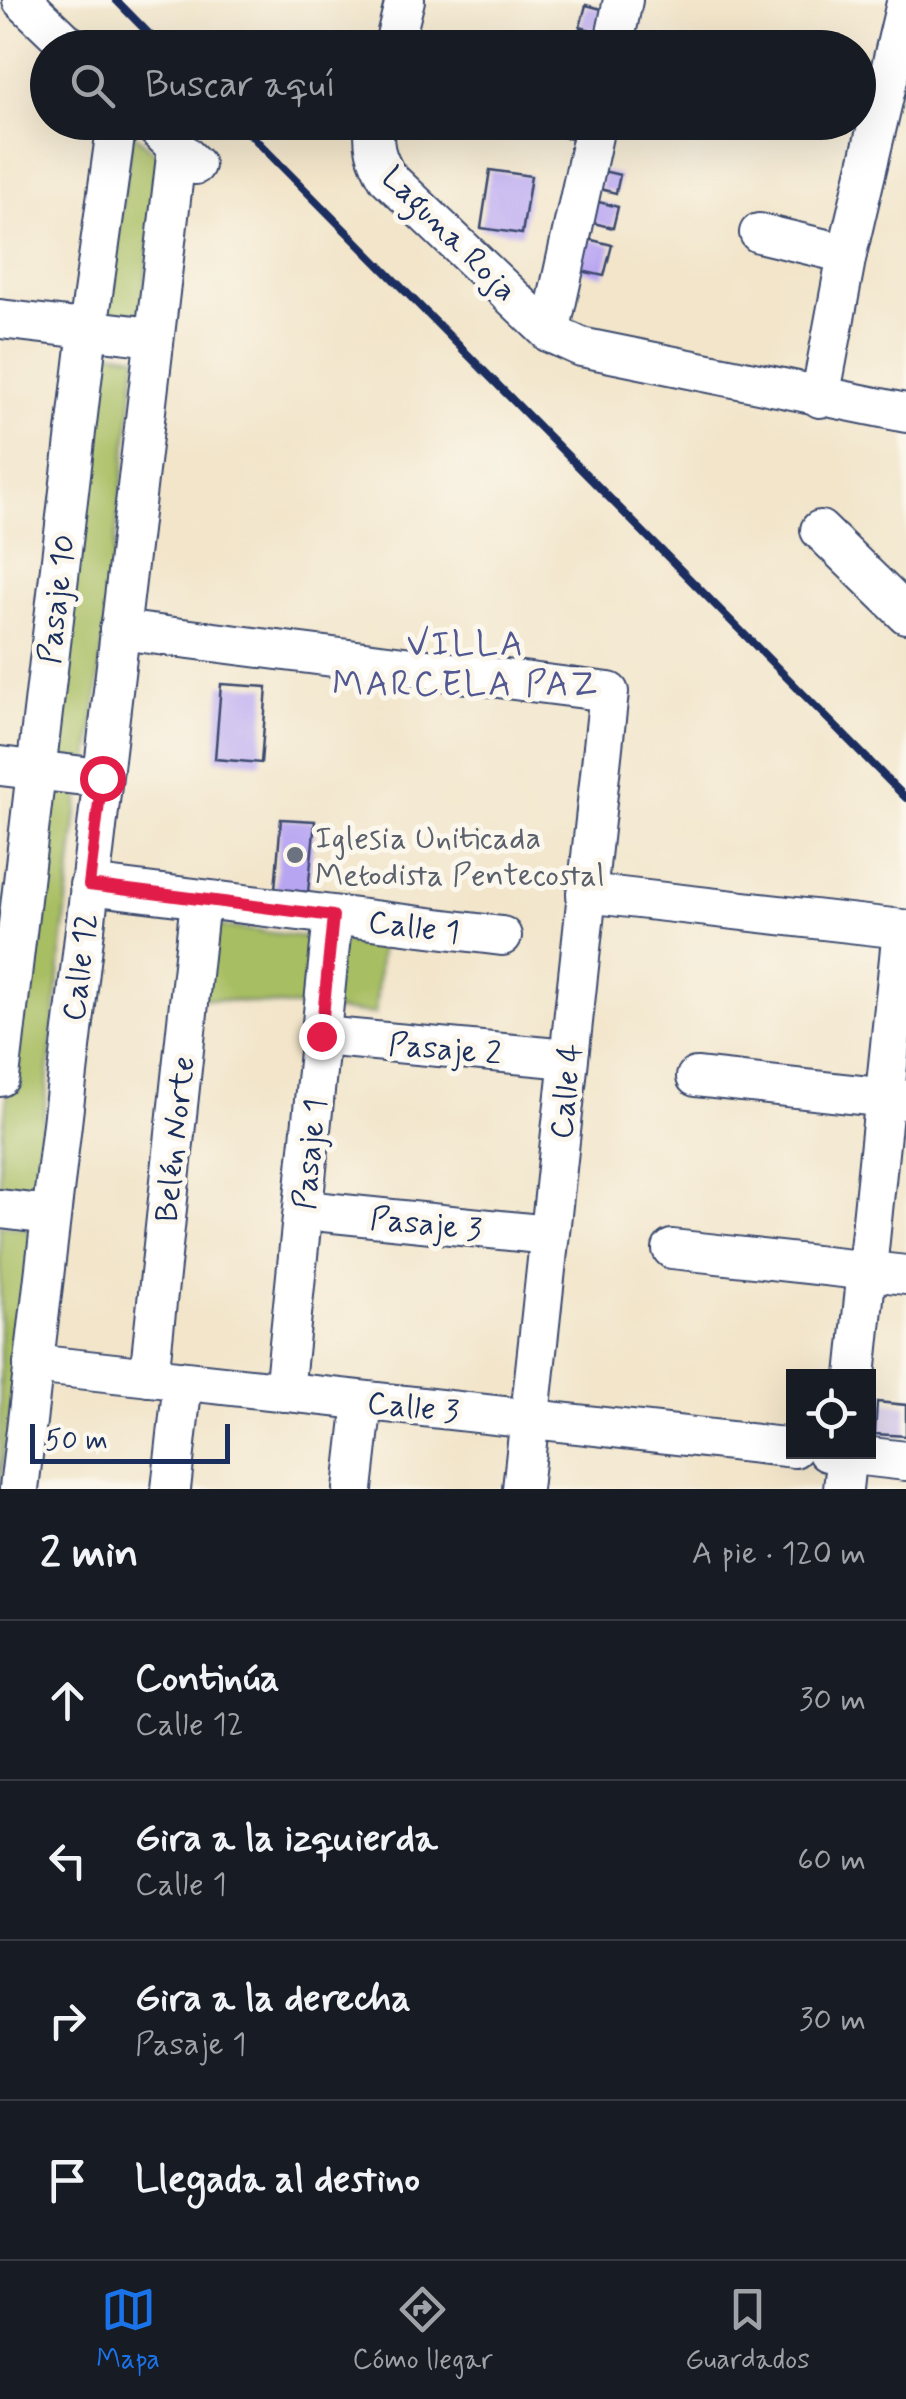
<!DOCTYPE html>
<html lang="es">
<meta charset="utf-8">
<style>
body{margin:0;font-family:Mynerve,sans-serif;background:#20242c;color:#f1f3f6}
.controls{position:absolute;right:30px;bottom:30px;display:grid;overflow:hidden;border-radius:0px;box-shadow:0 10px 40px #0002}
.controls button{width:90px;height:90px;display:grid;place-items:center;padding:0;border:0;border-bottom:2px solid #363941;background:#171b24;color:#f1f3f6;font:50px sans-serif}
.scale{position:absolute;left:30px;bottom:25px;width:200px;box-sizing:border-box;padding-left:10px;border:5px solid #1b2f5e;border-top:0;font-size:28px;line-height:35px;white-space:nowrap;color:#1b2f5e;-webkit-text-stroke:8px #fbf7ec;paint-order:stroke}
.stop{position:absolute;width:30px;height:30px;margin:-22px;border:8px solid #e11d48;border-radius:50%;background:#fff}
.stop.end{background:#e11d48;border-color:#fff;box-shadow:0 2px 10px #0008}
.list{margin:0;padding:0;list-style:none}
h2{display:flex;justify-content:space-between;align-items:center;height:130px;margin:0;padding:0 40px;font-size:42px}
h2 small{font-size:32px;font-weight:400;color:#9ea1a6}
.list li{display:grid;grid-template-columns:65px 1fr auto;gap:30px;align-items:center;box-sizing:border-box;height:160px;padding:0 40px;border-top:2px solid #363941}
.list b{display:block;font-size:38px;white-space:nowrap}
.list p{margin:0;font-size:32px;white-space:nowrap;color:#9ea1a6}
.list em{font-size:32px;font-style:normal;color:#9ea1a6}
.icon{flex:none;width:55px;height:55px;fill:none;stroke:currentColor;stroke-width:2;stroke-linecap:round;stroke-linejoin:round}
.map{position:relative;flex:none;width:906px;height:1489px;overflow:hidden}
.search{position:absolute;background:#171b24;box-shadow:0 10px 40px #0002;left:30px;right:30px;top:30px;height:110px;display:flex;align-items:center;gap:25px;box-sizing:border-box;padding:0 35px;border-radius:55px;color:#9ea1a6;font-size:38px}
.sheet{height:770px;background:#171b24}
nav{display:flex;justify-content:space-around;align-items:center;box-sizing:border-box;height:140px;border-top:2px solid #363941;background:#171b24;font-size:28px;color:#9ea1a6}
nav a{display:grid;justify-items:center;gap:5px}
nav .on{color:#1a73e8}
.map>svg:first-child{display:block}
.green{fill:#a8be62;stroke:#627660;stroke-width:2.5}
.building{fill:#b8a5f2}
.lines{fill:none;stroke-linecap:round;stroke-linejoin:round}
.minor-casing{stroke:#3b4a6e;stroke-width:42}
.minor{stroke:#fff;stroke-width:38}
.rail{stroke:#1b2f5e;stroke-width:8}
.route{stroke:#e11d48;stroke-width:12}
.worship-dot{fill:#6b7280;stroke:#fbf7ec;stroke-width:4}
.labels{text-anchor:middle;stroke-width:10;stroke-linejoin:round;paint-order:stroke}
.street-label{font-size:32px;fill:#1b2f5e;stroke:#fbf7ec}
.worship-label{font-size:32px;fill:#5b616d;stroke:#fbf7ec;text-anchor:start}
.neighbourhood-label{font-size:35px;letter-spacing:2.5px;fill:#525892;stroke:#fbf7ec}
</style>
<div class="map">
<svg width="906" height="1489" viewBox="0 0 906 1489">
<rect width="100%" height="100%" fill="#fbf7ec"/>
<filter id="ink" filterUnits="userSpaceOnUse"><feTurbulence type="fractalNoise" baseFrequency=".01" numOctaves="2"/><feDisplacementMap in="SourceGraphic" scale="20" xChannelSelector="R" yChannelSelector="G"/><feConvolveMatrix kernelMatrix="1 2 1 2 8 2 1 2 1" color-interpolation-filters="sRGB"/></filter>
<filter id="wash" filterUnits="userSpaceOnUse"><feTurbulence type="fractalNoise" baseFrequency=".0048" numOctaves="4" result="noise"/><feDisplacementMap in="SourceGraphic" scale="40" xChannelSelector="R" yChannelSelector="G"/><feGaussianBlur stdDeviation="2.25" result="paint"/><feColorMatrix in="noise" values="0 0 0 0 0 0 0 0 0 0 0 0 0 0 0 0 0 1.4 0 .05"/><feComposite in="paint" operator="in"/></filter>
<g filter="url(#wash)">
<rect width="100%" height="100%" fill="#f2e5ca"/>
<g class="green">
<polygon points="132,133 161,157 139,327 106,321"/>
<polygon points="103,351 137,356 89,762 51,755"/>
<polygon points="45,787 79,794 35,1194 0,1188 0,1152"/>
<polygon points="207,925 381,946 375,1014 200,998"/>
<polygon points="0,1225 33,1230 0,1489"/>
</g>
<g id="blocks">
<g class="building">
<polygon points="586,5 609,11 603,33 580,27"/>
<polygon points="575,39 606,46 606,48 573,48"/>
<polygon points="555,122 579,122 575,140 552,134"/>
<polygon points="490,170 531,176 522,234 481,228"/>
<polygon points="603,171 620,175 616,193 600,189"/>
<polygon points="595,201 618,207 613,228 590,222"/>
<polygon points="584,238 612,245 604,276 577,270"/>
<polygon points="221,684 267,687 261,763 215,759"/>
<polygon points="281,819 315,821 308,892 275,889"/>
<polygon points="877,1402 906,1405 906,1436 875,1434"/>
</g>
</g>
</g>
<g filter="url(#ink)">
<use href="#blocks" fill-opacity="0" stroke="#3b4a6e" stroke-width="2.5"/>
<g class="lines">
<g class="minor-casing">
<g id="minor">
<polyline points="22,0 72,48"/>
<polyline points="393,48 405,0"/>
<polyline points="613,48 623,0"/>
<polyline points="150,122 195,165"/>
<path d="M375,122C372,145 376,158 387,177L550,333L581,347L906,413"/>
<polyline points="759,233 847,254"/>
<polyline points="0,319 153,337"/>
<polyline points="550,333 596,122"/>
<polyline points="820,398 847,254 906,3"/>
<polyline points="820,530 906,614"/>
<polyline points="119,630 609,692 522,1489"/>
<polyline points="0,766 101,778"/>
<polyline points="89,885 502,936"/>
<polyline points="586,893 902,929 856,1376"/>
<polyline points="321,1036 568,1059"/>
<polyline points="0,1077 88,330 117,122"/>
<polyline points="696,1077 906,1100"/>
<polyline points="0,1209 50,1215"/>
<polyline points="304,1210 549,1235"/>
<polyline points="672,1249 906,1275"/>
<polyline points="33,1364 794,1448"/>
<polyline points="149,1377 200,900"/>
<polyline points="284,1392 333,916"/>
<polyline points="827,1452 906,1461"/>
<polyline points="19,1489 177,148"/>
<polyline points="171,1489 183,1381"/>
<polyline points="353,1489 363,1401"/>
<polyline points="843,1489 847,1452"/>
</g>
</g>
<use href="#minor" class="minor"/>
<g class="rail">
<polyline points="116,0 163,48"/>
<polyline points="238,122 906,798"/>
</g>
</g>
</g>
<g class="lines" filter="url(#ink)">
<polyline class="route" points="102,778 89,885 333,916 321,1036"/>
</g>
<circle class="worship-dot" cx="295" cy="855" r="10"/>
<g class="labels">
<g class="street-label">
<text transform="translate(450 233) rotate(45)" y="11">Laguna Roja</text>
<text transform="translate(56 599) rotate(-83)" y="11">Pasaje 10</text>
<text transform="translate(414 926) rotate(7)" y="11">Calle 1</text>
<text transform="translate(79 967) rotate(-83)" y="11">Calle 12</text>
<text transform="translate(445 1048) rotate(5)" y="11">Pasaje 2</text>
<text transform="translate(565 1091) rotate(-84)" y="11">Calle 4</text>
<text transform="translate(174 1139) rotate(-84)" y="11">Belén Norte</text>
<text transform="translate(309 1154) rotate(-84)" y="11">Pasaje 1</text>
<text transform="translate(426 1223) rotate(6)" y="11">Pasaje 3</text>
<text transform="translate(413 1406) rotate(6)" y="11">Calle 3</text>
</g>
<g class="worship-label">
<text x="315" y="848">Iglesia Uniticada<tspan x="315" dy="37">Metodista Pentecostal</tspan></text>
</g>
<g class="neighbourhood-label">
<text x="466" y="655">VILLA<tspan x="466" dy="40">MARCELA PAZ</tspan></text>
</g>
</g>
</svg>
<div class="controls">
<button><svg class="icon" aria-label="locate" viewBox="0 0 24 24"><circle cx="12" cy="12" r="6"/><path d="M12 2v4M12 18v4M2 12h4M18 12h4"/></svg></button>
</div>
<div class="scale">50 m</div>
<div class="stop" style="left:102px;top:778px"></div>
<div class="stop end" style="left:321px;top:1036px"></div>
<div class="search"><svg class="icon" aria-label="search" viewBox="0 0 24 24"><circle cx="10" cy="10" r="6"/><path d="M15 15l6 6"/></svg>Buscar aquí</div>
</div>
<section class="sheet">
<h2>2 min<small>A pie · 120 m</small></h2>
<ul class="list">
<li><svg class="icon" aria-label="ahead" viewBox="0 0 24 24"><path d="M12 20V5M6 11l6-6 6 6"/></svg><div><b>Continúa</b><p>Calle 12</p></div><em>30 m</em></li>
<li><svg class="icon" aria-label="left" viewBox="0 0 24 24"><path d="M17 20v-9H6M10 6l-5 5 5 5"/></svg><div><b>Gira a la izquierda</b><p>Calle 1</p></div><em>60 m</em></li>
<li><svg class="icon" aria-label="right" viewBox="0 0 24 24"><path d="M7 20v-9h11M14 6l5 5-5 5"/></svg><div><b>Gira a la derecha</b><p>Pasaje 1</p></div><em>30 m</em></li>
<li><svg class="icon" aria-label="arrive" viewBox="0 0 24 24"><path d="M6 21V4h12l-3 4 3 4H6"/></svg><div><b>Llegada al destino</b></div></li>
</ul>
</section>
<nav>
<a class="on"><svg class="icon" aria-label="map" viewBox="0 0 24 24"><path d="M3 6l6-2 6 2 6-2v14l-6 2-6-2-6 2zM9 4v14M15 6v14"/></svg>Mapa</a>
<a><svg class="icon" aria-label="directions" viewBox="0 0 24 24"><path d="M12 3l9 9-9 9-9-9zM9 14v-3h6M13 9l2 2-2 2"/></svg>Cómo llegar</a>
<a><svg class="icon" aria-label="saved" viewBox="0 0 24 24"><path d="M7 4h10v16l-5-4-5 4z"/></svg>Guardados</a>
</nav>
